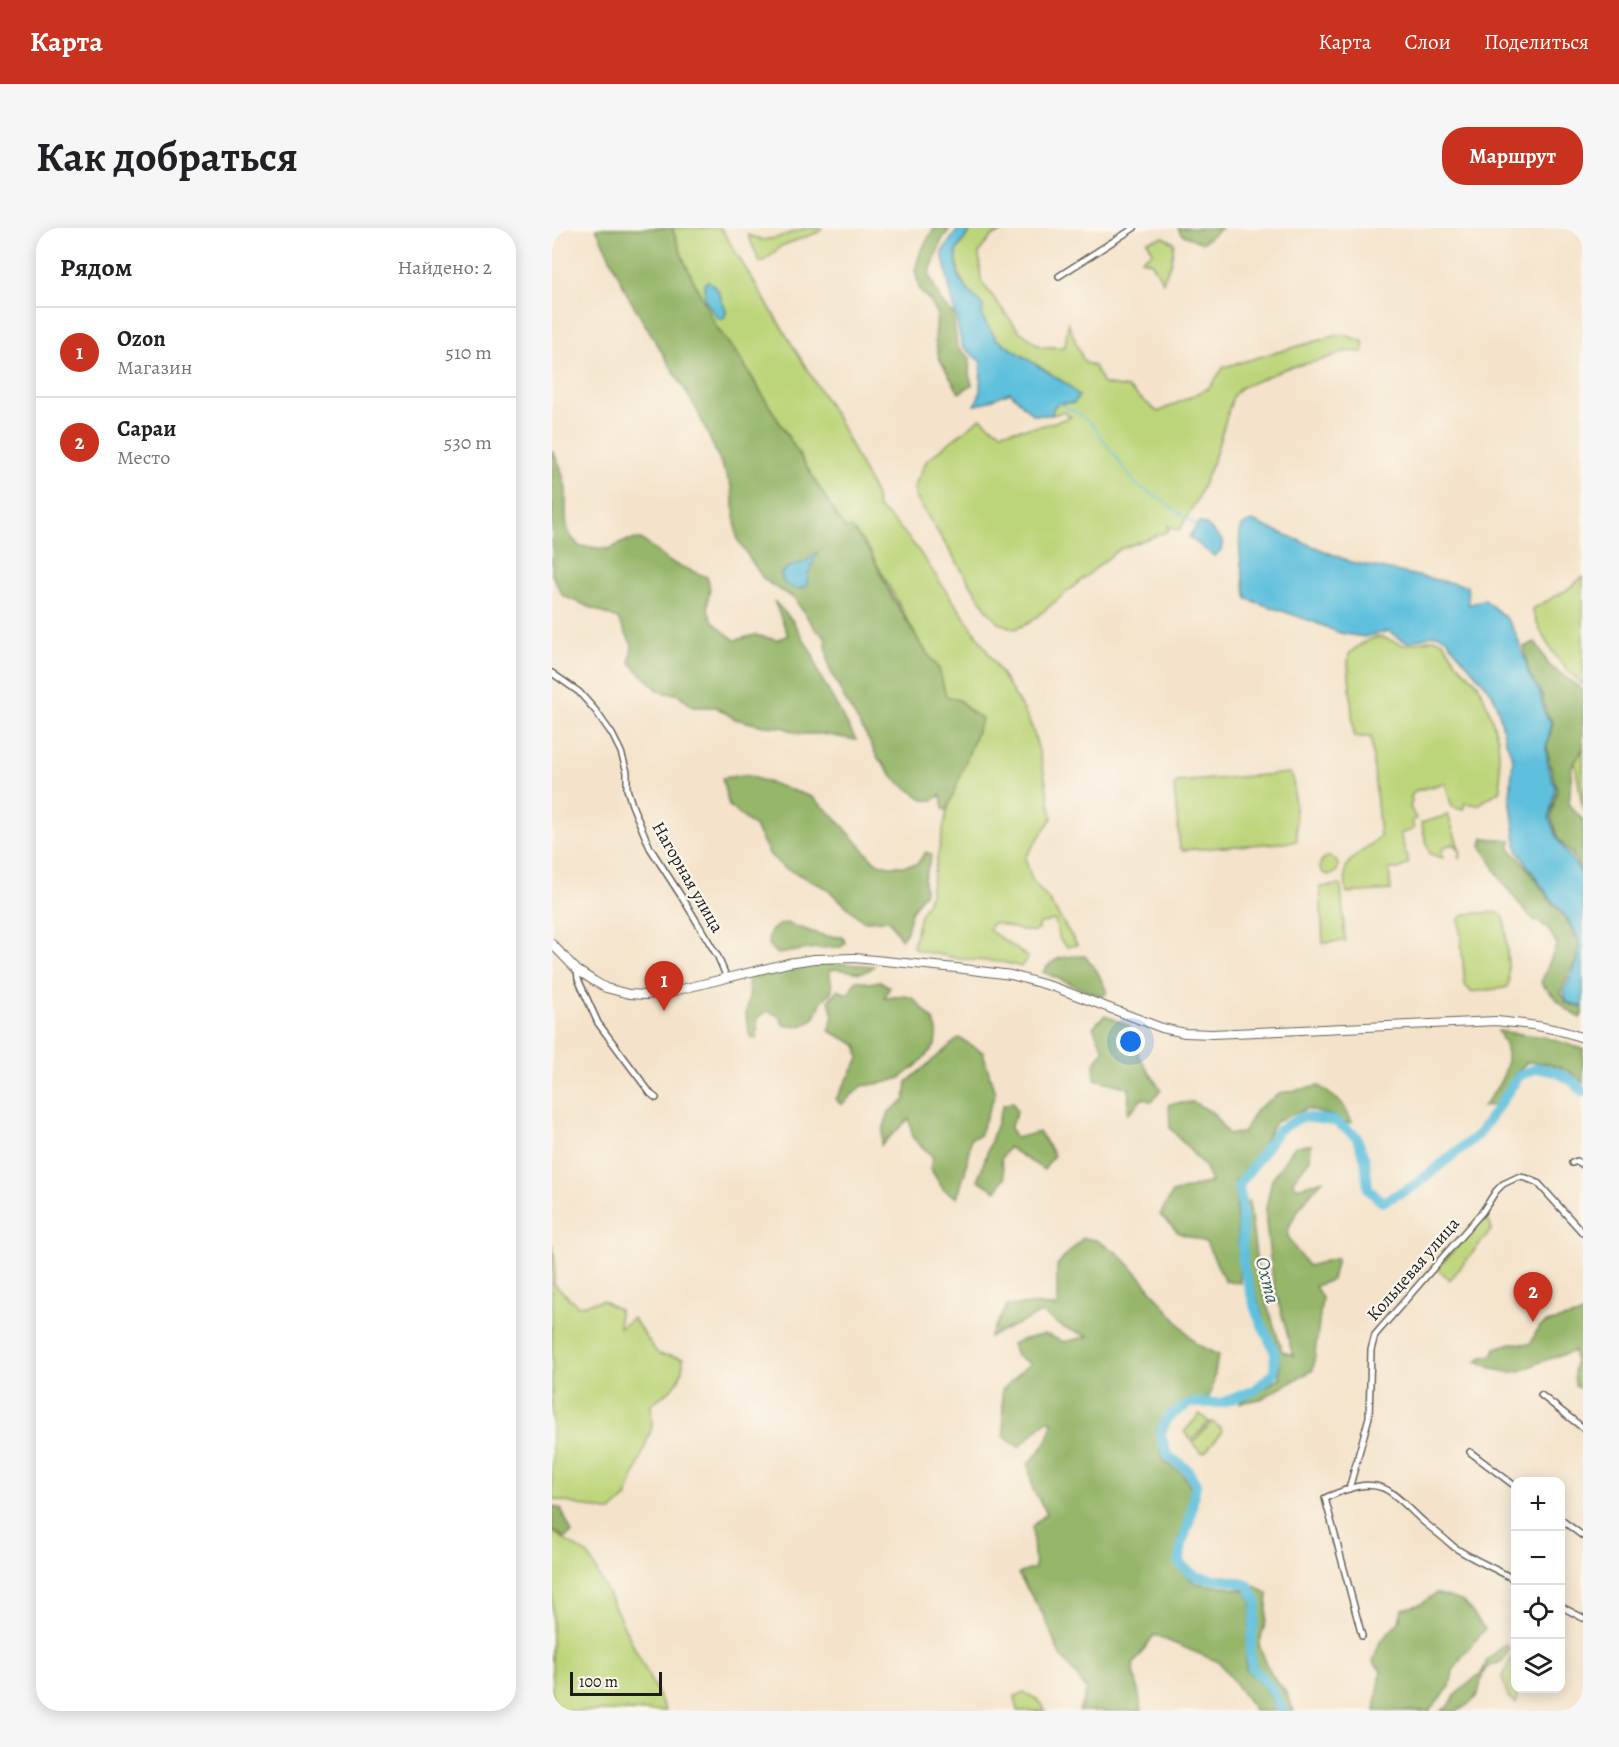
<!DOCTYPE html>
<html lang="ru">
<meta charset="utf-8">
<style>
body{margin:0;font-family:Alegreya,serif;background:#f6f6f6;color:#202124}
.controls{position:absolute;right:18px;bottom:18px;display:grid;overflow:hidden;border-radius:12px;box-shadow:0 3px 15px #0003}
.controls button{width:54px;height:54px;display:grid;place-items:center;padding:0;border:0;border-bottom:2px solid #e0e0e0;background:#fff;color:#202124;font:30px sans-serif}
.scale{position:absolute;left:18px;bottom:15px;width:92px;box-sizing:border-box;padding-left:6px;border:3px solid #1c1c1c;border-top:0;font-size:16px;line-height:21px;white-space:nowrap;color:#1c1c1c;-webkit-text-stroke:4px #fbf7ec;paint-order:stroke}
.you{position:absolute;left:579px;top:814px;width:21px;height:21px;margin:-15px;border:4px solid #fff;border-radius:50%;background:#1a73e8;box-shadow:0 0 0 9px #1a73e833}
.badge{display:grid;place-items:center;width:39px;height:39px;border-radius:50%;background:#c8321e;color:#fff;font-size:20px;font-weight:700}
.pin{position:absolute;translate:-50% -50px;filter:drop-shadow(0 2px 3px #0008)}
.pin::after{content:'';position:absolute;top:32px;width:21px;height:18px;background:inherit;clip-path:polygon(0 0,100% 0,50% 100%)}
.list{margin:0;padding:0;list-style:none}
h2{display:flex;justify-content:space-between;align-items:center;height:78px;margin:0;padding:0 24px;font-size:26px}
h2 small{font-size:20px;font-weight:400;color:#757577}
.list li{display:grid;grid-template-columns:39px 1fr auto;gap:18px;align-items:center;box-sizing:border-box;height:90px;padding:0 24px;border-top:2px solid #e0e0e0}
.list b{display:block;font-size:22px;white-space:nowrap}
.list p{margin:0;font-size:20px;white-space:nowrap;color:#757577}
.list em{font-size:20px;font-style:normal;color:#757577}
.icon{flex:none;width:33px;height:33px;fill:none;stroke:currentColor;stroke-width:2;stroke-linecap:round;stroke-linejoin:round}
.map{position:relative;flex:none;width:1031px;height:1483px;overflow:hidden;border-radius:24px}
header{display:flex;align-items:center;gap:36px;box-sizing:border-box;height:84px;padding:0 30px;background:#c8321e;color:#fff}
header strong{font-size:28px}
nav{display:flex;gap:33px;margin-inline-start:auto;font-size:21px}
.intro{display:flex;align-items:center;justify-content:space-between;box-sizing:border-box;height:144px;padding:0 36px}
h1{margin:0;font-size:42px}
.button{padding:15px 27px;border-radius:24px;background:#c8321e;color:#fff;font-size:21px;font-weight:700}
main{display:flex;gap:36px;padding:0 36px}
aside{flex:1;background:#fff;border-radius:24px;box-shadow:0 3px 15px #0003}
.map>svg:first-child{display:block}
.green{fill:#bdd57a;stroke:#6c784b;stroke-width:1.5}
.forest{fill:#96b66a;stroke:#596943;stroke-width:1.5}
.water{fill:#5ec0dd;stroke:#3d6e7c;stroke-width:1.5}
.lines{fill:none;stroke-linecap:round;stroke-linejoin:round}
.stream{stroke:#5ec0dd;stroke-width:1.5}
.river{stroke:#5ec0dd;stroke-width:10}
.minor-casing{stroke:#686259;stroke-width:8}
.secondary-casing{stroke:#686259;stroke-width:10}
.minor{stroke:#fff;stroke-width:5}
.secondary{stroke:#fff;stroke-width:8}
.labels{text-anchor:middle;stroke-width:4.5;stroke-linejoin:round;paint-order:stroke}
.street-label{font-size:18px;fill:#1c1c1c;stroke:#fbf7ec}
.water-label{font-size:20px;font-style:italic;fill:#365e69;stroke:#fbf7ec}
</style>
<header>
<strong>Карта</strong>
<nav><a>Карта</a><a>Слои</a><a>Поделиться</a></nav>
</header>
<div class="intro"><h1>Как добраться</h1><a class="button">Маршрут</a></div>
<main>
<aside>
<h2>Рядом<small>Найдено: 2</small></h2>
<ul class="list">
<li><span class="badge">1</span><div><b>Ozon</b><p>Магазин</p></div><em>510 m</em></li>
<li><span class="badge">2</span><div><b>Сараи</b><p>Место</p></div><em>530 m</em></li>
</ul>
</aside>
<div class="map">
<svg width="1031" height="1483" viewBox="0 0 1031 1483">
<rect width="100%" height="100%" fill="#fbf7ec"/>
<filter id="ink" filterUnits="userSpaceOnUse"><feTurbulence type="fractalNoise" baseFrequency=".0167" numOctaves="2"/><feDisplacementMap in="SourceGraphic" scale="12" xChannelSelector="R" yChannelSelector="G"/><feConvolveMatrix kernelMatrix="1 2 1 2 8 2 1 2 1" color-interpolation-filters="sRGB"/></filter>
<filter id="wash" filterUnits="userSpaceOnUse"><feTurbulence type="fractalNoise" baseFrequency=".008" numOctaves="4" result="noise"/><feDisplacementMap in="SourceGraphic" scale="24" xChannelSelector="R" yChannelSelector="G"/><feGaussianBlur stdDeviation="1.35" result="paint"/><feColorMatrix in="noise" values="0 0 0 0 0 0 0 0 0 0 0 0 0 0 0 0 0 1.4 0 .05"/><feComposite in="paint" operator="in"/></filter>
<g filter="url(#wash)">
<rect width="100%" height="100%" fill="#f4e3ca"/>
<g class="green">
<path d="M120,0H169L285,190L324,268L325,279C353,300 373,331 392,360C414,390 434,420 453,452C462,467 474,483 480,500C490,529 495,560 500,590L473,630L480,652L497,672L525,717L515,719L508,712L503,692L486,696V702C471,707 457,696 440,695L437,702L476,729L469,739L451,734L409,731L365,722L361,719L368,687L376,673L395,583L420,485L407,472L394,469L387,441L368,415L318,323L289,295L188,130L165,100L133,35Z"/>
<polygon points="254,0 270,0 267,4 229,18 216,30 208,35 196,7 210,12 224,10"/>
<polygon points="420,0 461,0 440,8 427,24 429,53 466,102 489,119 513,119 516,95 532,134 542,138 551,156 576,160 606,184 657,160 672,139 790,106 811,113 812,124 794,123 770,132 735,140 688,160 681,168 663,228 645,272 627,303 616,298 616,303 566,322 477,395 463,401 447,395 435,382 363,268 363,257 375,232 429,190 440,199 449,204 489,198 519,189 511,184 500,187 501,180 506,175 522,175 516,157 444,111 430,89 431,78 415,61 407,48 404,23"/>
<polygon points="612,9 622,15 619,34 611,54 599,34 589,32 601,24 595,13"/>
<path d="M1031,349V457C1006,435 991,414 980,381L1013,363Z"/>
<path d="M829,409L852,417L883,411L891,413L905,435L926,456L936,479L946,511L949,562L926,577L913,575L911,582L900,579L893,555L863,563L859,568L860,573L858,579L864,591L860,593L862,601L848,606L857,635L847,641H837L839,662L795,665C794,657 791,644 795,637C798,631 821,616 828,608L819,509H802L796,435L797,426C807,417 816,410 829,409Z"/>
<polygon points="1031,521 1031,584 1023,534"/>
<polygon points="738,545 741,550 745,612 741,614 631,622 628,620 622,559 625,554"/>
<polygon points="896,587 909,626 908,631 906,628 908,627 905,618 903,618 902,616 891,619 892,622 889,623 891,630 878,626 869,595"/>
<circle cx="777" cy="638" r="9"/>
<polygon points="789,657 793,713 771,715 768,659"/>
<polygon points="946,684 951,688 953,693 957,754 955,759 952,760 919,764 913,757 907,691 913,686"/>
<polygon points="934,985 940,1001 898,1052 885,1041"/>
<path d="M0,1017L3,1033L2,1056L26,1078L50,1072L67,1082V1100L81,1090L106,1126L131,1130C131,1158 119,1161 99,1176L100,1199L74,1270L59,1284L0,1271Z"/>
<polygon points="648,1186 657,1194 640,1212 632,1204"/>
<polygon points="660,1194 669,1200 670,1204 653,1224 649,1224 642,1217 641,1214"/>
<polygon points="0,1303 37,1328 114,1483 0,1483"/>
<path d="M963,1424V1460L966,1461C967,1466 966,1470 964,1475L956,1469L950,1449Z"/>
<path d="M472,1465C482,1469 490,1472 493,1483H465L463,1468Z"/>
</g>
<g class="forest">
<polygon points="44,0 120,0 133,35 165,100 188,130 289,295 294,301 300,300 318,323 339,367 368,415 387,441 394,468 407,472 420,485 430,490 395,583 391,581 389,567 381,572 372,572 344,552 326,530 313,505 294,474 277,440 273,408 264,402 242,370 218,356 210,349 185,311 180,260 145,182 77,70"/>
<polygon points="382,0 398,0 389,14 377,46 389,73 401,86 405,119 418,130 417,146 420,157 407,165 387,130 383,112 385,86 378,73 368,63 363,42 368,25"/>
<polygon points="626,0 670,0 650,15 629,6"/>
<path d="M0,222L8,238L14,260V292L17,306L27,318L57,321L76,312L89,311L118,334L155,349C161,364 155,364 156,378C156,394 172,404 183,412L203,407L225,412L236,407L222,373L240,392L261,427L267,446L304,512L270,506H248L230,499L212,498L183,491L164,479H141L126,466L113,465L106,462L78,435L80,417L66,391L11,368L0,347Z"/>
<polygon points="983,414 997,437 1031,462 1031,521 1020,538 1017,577 1031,592 1031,647 1021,628 1006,611 999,588 1005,561 998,537 995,519 1001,495 994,485 990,467 977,445 972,419"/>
<polygon points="194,547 260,569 282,588 323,634 337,638 352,638 365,636 374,624 380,627 372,651 373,664 359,684 355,704 349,711 337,692 311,693 274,660 231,639 218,627 203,599 177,578 170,550"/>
<polygon points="931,610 959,612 958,621 974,638 1000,675 1013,689 1026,713 1025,733 1017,745 1009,764 1014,775 1031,780 1031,785 1028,790 1013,780 989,755 1005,716 995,699 982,692 971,681 949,652 929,617"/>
<path d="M234,695L273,708L291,709L293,715L289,719L263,720L226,726C209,716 216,698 234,695Z"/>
<path d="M533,728L545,743L555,764L552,768L537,764L491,744C503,727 513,729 533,728Z"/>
<path d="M262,734L322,738C307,753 294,737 278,742C277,748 280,754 280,761C279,766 274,768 271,772C266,777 267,784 263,789C256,798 242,800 232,797L227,788L216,783L206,789C204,796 207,803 204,811L198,809L194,787L198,764L196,759L197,751Z"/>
<polygon points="304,752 317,755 328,753 338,759 332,770 353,768 361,770 382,793 385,803 383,818 363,839 348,850 336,854 310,858 289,877 284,871 307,831 305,817 277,803 281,788 277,772 285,762 296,766"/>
<polygon points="553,787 577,798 585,813 586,827 609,862 600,874 591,870 576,886 577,860 543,851 542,836 552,822 541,799"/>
<path d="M946,803L992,809L1031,821V855C1017,839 996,834 975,834L962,847L958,857L944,876L931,879C943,863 960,842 954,821C953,815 949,809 946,803Z"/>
<polygon points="407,810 431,824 443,866 427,908 419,910 413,945 405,970 391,961 378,940 381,929 361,910 357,891 329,917 331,902 337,884 353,872 355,854"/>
<polygon points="767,858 790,875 800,894 793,895 785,889 754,881 723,894 708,922 683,954 688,1055 673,1053 654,1014 627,1005 608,987 620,965 659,954 652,938 618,900 617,876 641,874 660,884 676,906 691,905 704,882 728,865"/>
<polygon points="461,874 465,884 458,900 464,910 487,904 502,927 492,942 456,919 449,932 453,949 444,963 426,952 451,877"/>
<path d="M759,917L758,931L741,953L745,960L771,952C761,963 735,991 736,1007C737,1014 751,1031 756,1038L785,1030L780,1052L763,1058L770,1070L761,1142L709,1171L687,1175L728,1150L727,1123L712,1092L695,1038L693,975L697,973L707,1052L730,1123L741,1128L721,1053L714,995V980L720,951L743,918Z"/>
<path d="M531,1010L544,1012L566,1025L586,1046L644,1116L666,1127L660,1163L656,1170C632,1172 615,1181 604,1203L611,1232L631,1246L639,1259L635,1289L627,1310V1340L643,1355L692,1362L700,1375L694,1421V1441L713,1461L726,1483H703L667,1434L602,1407L581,1437L590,1483H527L535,1462L507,1425L492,1388L466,1346L483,1340L480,1298L495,1285L481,1262L476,1236C488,1223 499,1213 500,1194L494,1193L467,1219L452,1209L450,1162L478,1135L464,1128L460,1116L469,1112L493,1106L512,1114L537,1108L512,1100L490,1085L437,1109L455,1078L480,1076L505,1079V1037Z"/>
<path d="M1031,1086V1162L1023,1157C1021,1145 1024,1135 1022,1123C1012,1127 1004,1129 994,1132C986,1134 979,1139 971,1142C955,1148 939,1140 925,1133L930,1129L939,1128L944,1120L959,1115L978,1116L987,1099L994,1095Z"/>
<polygon points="0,1278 9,1281 20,1305 13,1310 0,1301"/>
<polygon points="703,1358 716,1366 714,1393 707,1417 718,1444 735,1466 742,1483 735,1483 726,1465 705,1440 701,1420 707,1376 702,1360"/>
<polygon points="884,1365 912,1374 933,1401 909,1430 901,1443 898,1459 878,1481 878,1483 823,1483 829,1443 821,1433 828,1414 847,1394 850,1381 869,1376"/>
<path d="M954,1416L957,1421C950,1441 940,1433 933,1442C928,1448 929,1458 926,1465C923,1472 911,1481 904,1483C899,1483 893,1483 889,1483L896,1478L903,1467L930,1444L936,1431Z"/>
</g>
<g class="water">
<polygon points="407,0 420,0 404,23 406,48 415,61 431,78 430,89 444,111 516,157 527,168 522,175 506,175 501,180 500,187 481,187 458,164 429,176 423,177 428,165 429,134 410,118 390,24"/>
<path d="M156,53C165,61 167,62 170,73C173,81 177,83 171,91L166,90L153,72L152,56Z"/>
<path d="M700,293L799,334L915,358L917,377L932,371L955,391L963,404L974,434L976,446L987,462L992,485L1000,495L994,520L996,538L1003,560L997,589L1005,611L1031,648V779L1015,774L1012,763L1026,732L1027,712L1017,693L998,670L965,622L958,568L961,531L953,511L947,484L940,465L899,417L895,410L885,406L856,414L848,411L837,403L812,409L788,405L762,394L695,371C692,356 682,308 691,297C694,295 696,294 700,293Z"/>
<polygon points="647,294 654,297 671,313 669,322 662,328 637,309"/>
<path d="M266,323L256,346L255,357C246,364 239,360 231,354L229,346L235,340L255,333Z"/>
</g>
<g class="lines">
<polyline class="stream" points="505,174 527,186 539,195 584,257 606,269 645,298"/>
<polyline class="river" points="731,1483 718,1459 700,1440 698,1422 705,1375 696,1357 680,1353 645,1349 627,1336 630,1316 638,1291 644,1256 635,1241 616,1228 608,1206 616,1189 638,1175 670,1175 703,1162 722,1145 723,1125 705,1086 691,1039 690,981 687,957 727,902 750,889 783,893 804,908 813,931 816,961 830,974 862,958 927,906 967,848 985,840 1004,844 1019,852 1031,864"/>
</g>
</g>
<g filter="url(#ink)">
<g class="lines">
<g class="minor-casing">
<g id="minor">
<polyline points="507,48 582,0"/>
<polyline points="0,445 27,464 43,482 60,506 69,524 75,544 75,561 80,577 98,620 133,674 166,729 175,750"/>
<polyline points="25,742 26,751 46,795 99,866 104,870"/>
<polyline points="1020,935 1025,933 1031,937"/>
<polyline points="989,1167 1031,1200"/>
<polyline points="918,1224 963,1258"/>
<polyline points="797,1261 817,1189 819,1122 823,1107 931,983 944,963 951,956 966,949 974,950 986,955 1031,1005"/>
<polyline points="1008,1291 1031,1308"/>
<polyline points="1008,1378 1031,1390"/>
<path d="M810,1408L773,1270C791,1263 811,1252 831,1260C843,1264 862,1286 873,1295C883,1303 893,1311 902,1319C921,1332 943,1340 963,1352"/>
</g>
</g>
<g class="secondary-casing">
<path id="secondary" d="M0,716L25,742L42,753L54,760L77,766L93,767L122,763L236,735L262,731L302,730L404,740L459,747L502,759L610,800L633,805L660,806L944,793C974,796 1002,799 1031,810"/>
</g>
<use href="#minor" class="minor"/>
<use href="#secondary" class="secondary"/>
</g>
</g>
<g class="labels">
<g class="street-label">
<text transform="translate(136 649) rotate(60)" y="6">Нагорная улица</text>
<text transform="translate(861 1041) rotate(-49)" y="6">Кольцевая улица</text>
</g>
<g class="water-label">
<text transform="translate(716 1052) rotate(76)" y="7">Охта</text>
</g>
</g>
</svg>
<div class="controls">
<button>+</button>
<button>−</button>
<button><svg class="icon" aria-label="locate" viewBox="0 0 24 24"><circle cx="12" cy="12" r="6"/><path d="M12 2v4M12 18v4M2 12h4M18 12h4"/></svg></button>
<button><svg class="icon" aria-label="layers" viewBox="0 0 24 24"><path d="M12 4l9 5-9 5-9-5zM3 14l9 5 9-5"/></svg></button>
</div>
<div class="scale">100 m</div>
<div class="you"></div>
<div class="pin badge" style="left:112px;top:783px">1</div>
<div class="pin badge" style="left:981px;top:1094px">2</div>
</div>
</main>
